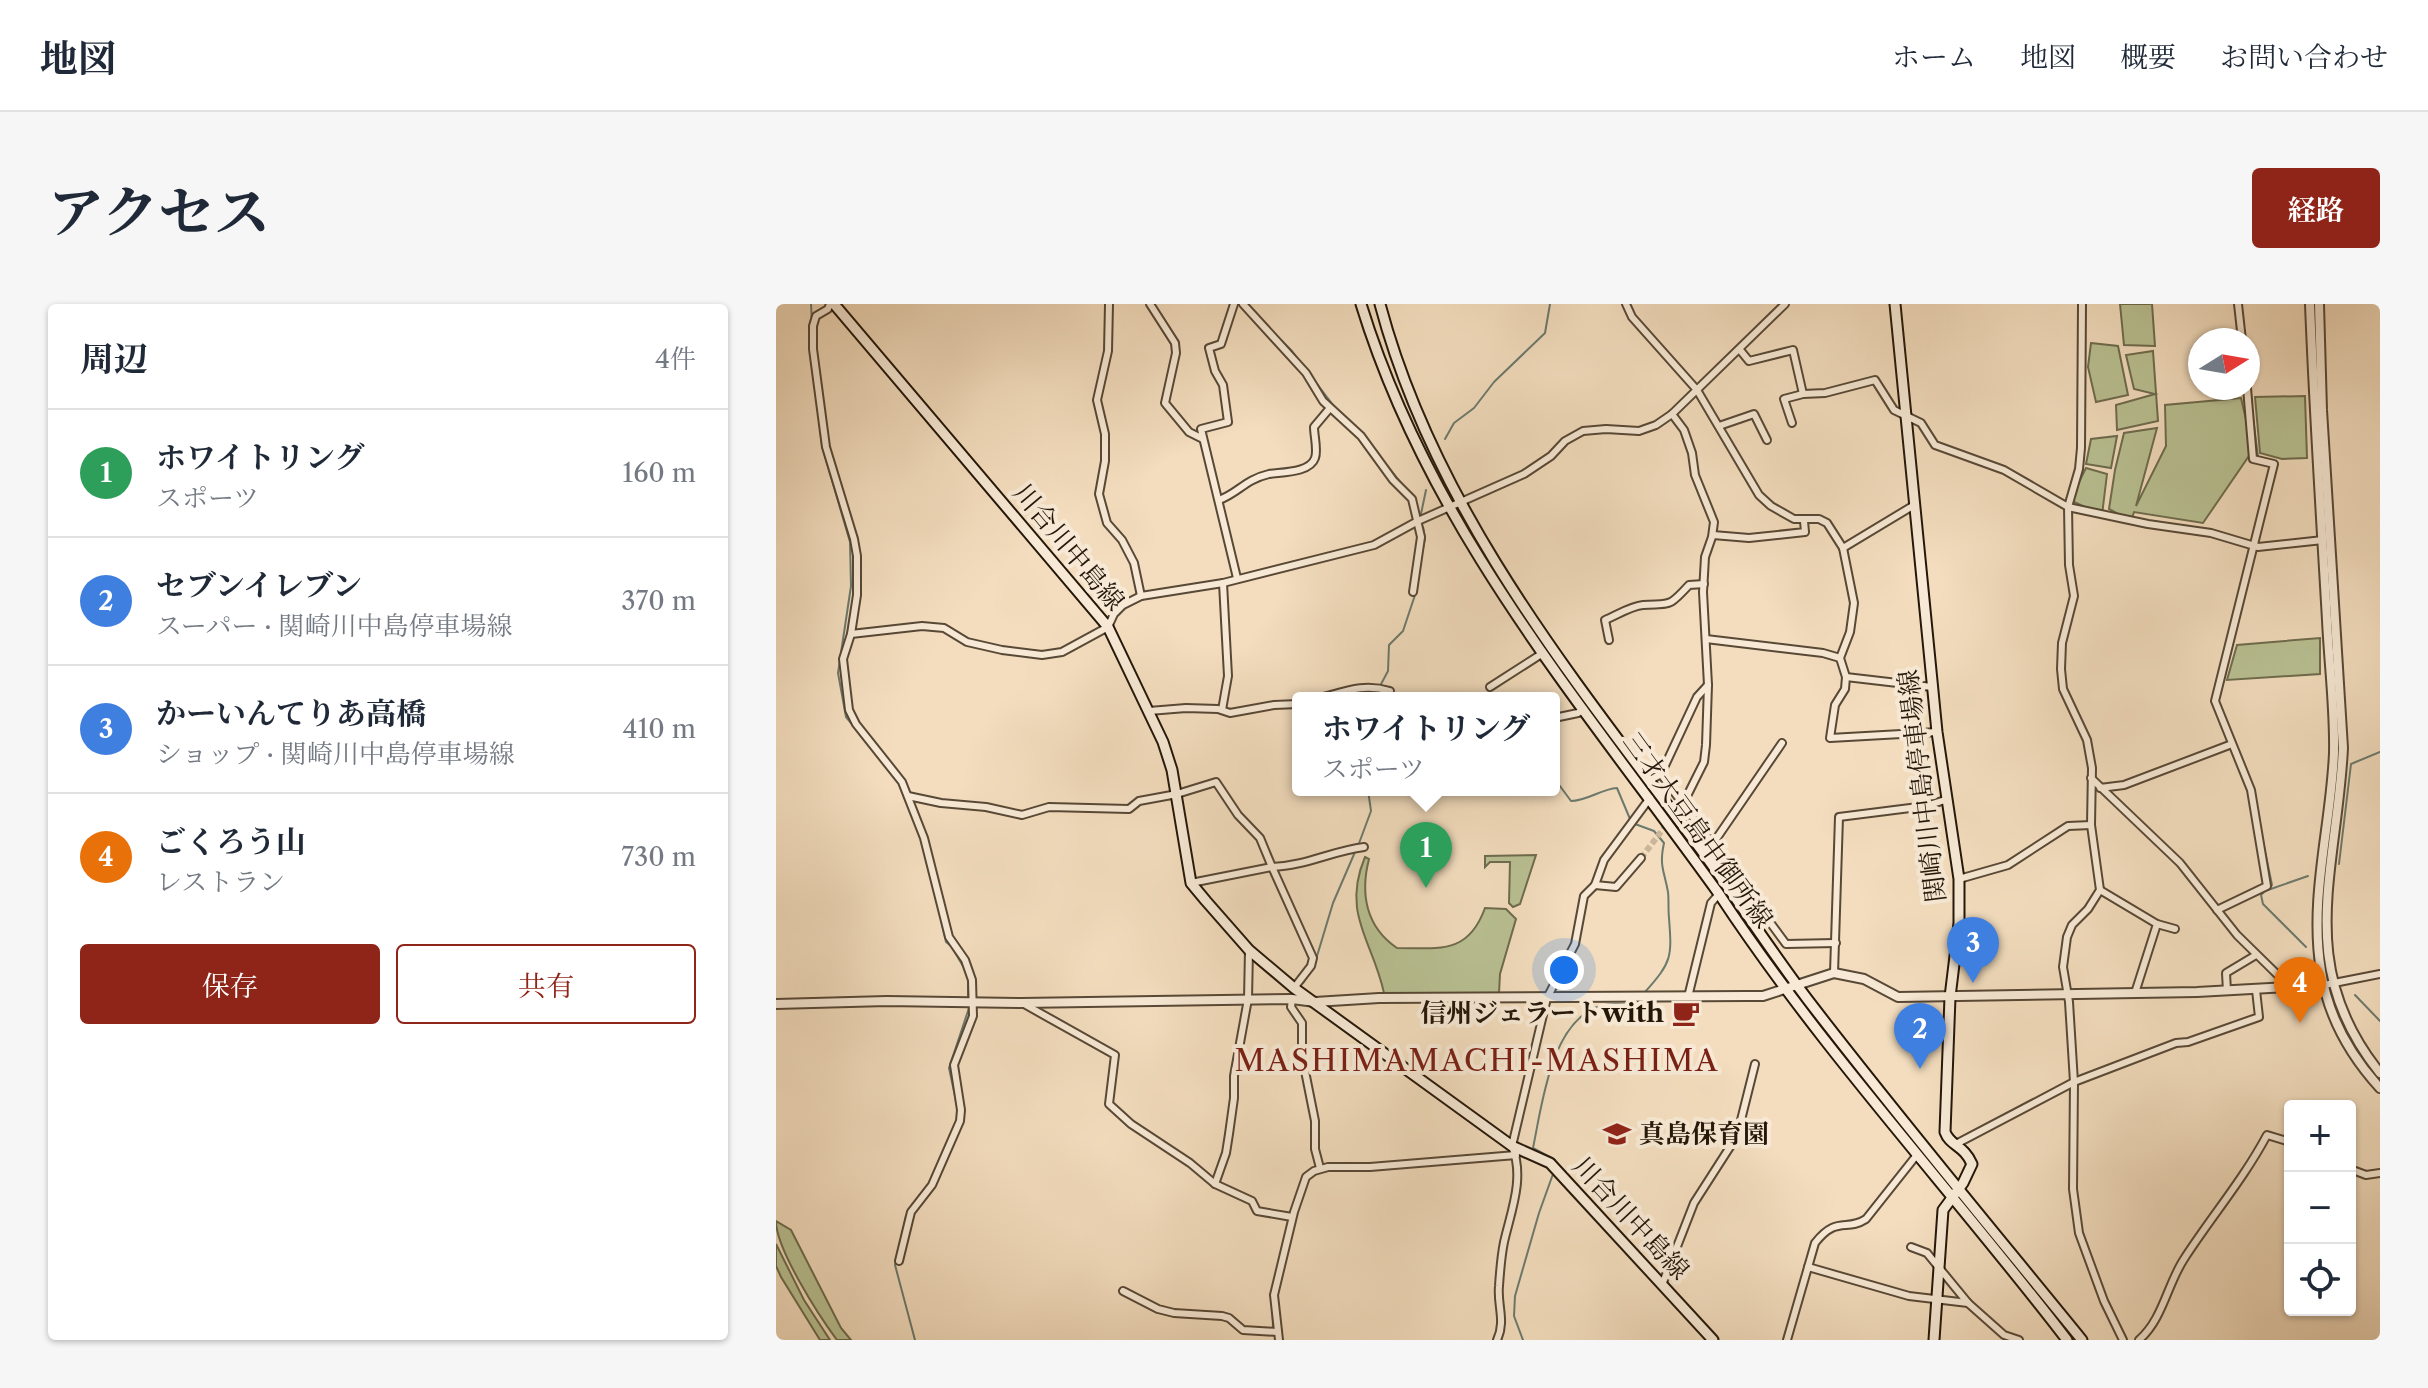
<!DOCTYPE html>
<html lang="ja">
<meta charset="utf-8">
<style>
body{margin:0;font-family:"Libre Caslon Text","Noto Serif JP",serif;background:#f6f6f7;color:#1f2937}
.controls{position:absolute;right:24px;bottom:24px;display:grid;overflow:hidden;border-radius:8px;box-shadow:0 2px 6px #0004}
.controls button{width:72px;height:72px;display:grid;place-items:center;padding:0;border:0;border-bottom:2px solid #e0e1e3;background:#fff;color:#1f2937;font:40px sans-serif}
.compass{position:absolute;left:1412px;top:24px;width:72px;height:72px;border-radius:50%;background:#fff;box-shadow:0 2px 6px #0004;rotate:79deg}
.you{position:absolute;left:788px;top:666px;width:28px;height:28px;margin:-20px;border:6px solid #fff;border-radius:50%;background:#1a73e8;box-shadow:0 0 0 12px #1a73e833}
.badge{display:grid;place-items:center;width:52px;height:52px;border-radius:50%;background:#8f2418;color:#fff;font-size:26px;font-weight:700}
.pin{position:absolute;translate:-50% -66px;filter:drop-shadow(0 2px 4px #0008)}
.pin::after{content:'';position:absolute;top:42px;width:28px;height:24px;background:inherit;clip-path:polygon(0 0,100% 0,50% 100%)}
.popup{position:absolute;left:516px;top:388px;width:268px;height:104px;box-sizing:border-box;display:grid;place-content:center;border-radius:8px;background:#fff;filter:drop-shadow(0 2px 6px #0005);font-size:26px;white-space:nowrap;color:#747a83}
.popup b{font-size:30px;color:#1f2937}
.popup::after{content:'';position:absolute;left:50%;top:100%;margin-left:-16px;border:16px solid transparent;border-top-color:#fff}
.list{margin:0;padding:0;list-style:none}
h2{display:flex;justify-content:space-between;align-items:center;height:104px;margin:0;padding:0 32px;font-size:34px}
h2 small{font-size:26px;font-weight:400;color:#747a83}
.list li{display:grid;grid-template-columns:52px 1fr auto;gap:24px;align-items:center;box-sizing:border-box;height:128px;padding:0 32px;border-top:2px solid #e0e1e3}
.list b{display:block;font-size:30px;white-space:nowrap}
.list p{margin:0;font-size:26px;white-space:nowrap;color:#747a83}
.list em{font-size:26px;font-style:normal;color:#747a83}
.actions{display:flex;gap:16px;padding:24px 32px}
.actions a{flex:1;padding:18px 0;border:2px solid #8f2418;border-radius:8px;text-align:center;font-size:28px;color:#8f2418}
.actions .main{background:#8f2418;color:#fff}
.icon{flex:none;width:44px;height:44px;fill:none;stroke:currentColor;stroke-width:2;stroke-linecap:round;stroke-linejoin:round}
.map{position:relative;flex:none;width:1604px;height:1036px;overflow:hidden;border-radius:8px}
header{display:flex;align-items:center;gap:48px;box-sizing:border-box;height:112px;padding:0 40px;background:#fff;border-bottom:2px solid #e0e1e3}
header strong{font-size:38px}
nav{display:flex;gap:44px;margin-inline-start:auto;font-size:28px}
.intro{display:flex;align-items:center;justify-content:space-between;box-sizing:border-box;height:192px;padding:0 48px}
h1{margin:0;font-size:56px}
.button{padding:20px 36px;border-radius:8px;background:#8f2418;color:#fff;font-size:28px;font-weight:700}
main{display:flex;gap:48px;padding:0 48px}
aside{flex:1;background:#fff;border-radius:8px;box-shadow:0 2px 6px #0004}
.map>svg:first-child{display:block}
.green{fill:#b9c193;stroke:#6e6c4e;stroke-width:2}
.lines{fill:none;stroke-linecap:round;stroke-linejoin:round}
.stream{stroke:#6b7a6e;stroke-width:2}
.minor-tunnel{stroke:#cab59a;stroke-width:6;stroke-dasharray:6 3;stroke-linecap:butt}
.minor-casing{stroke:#584836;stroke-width:10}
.tertiary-casing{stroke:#584836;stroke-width:12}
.secondary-casing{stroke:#241709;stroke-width:13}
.minor{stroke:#f7e9d5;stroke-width:6}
.tertiary{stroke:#f7e9d5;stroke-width:8}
.secondary{stroke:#f7e9d5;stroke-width:9}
.labels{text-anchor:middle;stroke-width:8;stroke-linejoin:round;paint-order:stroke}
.street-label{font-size:26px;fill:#241709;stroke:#f7e9d5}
.poi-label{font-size:26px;font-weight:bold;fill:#241709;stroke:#f7e9d5;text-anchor:end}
.quarter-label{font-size:30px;letter-spacing:2px;fill:#7a1f14;stroke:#f7e9d5}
</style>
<header>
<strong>地図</strong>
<nav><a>ホーム</a><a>地図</a><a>概要</a><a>お問い合わせ</a></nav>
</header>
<div class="intro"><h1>アクセス</h1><a class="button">経路</a></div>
<main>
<aside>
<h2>周辺<small>4件</small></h2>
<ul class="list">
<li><span class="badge" style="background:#2e9e5b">1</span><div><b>ホワイトリング</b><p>スポーツ</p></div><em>160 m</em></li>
<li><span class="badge" style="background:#3f7fe0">2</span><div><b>セブンイレブン</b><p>スーパー · 関崎川中島停車場線</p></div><em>370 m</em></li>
<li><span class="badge" style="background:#3f7fe0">3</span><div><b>かーいんてりあ高橋</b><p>ショップ · 関崎川中島停車場線</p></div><em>410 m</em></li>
<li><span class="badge" style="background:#e8710a">4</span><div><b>ごくろう山</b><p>レストラン</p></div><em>730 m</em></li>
</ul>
<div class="actions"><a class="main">保存</a><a>共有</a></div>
</aside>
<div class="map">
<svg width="1604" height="1036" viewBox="0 0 1604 1036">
<rect width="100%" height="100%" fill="#f3ddbe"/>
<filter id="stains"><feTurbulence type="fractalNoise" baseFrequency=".0025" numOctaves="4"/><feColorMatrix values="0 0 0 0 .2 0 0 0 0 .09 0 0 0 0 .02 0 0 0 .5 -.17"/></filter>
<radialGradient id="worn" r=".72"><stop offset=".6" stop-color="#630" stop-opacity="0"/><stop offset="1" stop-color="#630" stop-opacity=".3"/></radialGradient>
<g class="green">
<polygon points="1344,0 1376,0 1379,42 1348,41"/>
<polygon points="1315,39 1342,42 1352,91 1320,98 1312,63"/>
<polygon points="1377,47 1382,117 1341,126 1340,101 1379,90 1358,85 1350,51"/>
<polygon points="1529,92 1531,154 1506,155 1484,149 1479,93"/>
<polygon points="1465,94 1477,146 1427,219 1358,208 1355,217 1333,205 1339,166 1348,129 1381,124 1360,202 1390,142 1389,101"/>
<polygon points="1341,132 1335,164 1310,160 1315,135"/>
<polygon points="1310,164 1331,170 1326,211 1294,196"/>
<polygon points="1544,334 1544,370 1451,376 1461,341"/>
<polygon points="760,551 744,600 737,603 733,599 734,558 714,558 709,563 709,552"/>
<path d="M589,553L593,555C584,590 590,623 621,644C663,644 692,651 709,604L730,605L740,615L724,670L723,689H608C597,637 565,610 589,553Z"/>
<path d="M0,917L15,926L65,1024L75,1036H61C43,1012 0,945 0,917Z"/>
<polygon points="0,940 28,996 54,1036 44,1036 5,973 0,962"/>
</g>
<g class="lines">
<g class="stream">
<polyline points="35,0 36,19"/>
<polyline points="491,22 516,47 557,101 569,114"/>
<polyline points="37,65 46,142 74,238 75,282 62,369 70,413 85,431"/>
<polyline points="1472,68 1474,83"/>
<polyline points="1474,89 1482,153 1499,157 1501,159"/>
<polyline points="669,135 678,119 698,104 718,78 769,29 774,0"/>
<polyline points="600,148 629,184"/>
<polyline points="645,210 650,186"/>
<polyline points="644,257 649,235 647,223"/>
<polyline points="1477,257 1499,170"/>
<polyline points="1455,346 1464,309"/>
<polyline points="604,382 612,367 613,341 627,327 639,291"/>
<polyline points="592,394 599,386"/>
<path d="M778,474L795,497C811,497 825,485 841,484L854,515"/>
<polyline points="1477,484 1481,505"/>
<path d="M859,520L878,527L888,539C883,562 888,566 892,588C893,597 892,605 893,614C896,653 896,658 869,688"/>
<polyline points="1484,523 1496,581 1493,585"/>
<polyline points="582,542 595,507 592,486"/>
<polyline points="1563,560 1575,460 1604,448"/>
<polyline points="161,597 170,638 175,642 190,667"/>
<polyline points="1530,643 1487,600 1485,591 1489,587 1532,572"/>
<polyline points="538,662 557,599 579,548"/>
<polyline points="192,673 192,694"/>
<polyline points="527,679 535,667"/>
<polyline points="1579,691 1604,717"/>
<polyline points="528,718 529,743"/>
<polyline points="182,806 173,764 193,704"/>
<polyline points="542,832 543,850"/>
<path d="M779,856L757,844C766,801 775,717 824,702C833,699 845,700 855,701"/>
<polyline points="496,991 497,1024"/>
<polyline points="139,1036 119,961 130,912 142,895"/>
<polyline points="747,1036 738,1012 739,992 763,909 777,870"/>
</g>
<polyline class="minor-tunnel" points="865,554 891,520"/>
<g class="minor-casing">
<g id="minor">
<polyline points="54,0 52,5 40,12 37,22 37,45 50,143 78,235 81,252 81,291 75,330 67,355 73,406 80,420 126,478 148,534 173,633 189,656 196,676 197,712 178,761 185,806 184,817 156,881 135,908 123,957"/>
<polyline points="333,0 332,47 321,96 329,130 329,157 323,190 331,219 346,236 358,259 365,292"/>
<polyline points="374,0 399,39 400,49 389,99 413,128 427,135"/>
<polyline points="458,0 445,40 433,44 439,67 447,81 452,118 425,125 461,274"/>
<polyline points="467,0 530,69 547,97 585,132 617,176 636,195 645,233 637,288"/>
<polyline points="850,0 856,13 921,86 983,191 995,202 1018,215 1043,215 1051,219 1067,244 1140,200"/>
<polyline points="1306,0 1305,144 1303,165 1292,203 1293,261 1298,292 1286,339 1285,365 1287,385 1311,436 1316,464 1315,521 1324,586 1312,605 1296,621 1291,633 1287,663 1293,698 1298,778 1297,885 1303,929 1328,997 1347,1036"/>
<polyline points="1462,0 1466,36"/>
<polyline points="964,46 973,57 1017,46 1027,90"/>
<polyline points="896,110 908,126 916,149 919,171 938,218 936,233 929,253 927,288 932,381 930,441 928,458 908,498"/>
<polyline points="1016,119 1008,95 1027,90 1049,89 1099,76 1118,106 1145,119 1159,141 1228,166 1292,203 1372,220 1435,229 1482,243 1547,236"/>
<polyline points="943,122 978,110 991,136"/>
<path d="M443,196C464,188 468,176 493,170C505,168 534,169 539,154C542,146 538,132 538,123L554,104"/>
<polyline points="937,231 973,234 1029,228 1028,217"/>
<polyline points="1067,244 1078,299 1074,328 1064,354 1070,373 1069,385 1059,401 1054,434 1161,428"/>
<polyline points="75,330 146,322 168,324 191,338 226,346 266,351 286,348 332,323 338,310 347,301 365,292 447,279 598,241 642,217 748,170 775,152 789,137 807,127 830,125 863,127 880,121 896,110 1009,0"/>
<polyline points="930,335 1047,349 1064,354"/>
<path d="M833,336L829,316C841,311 855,302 867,301C895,299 892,304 913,281L928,280"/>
<polyline points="1070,373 1156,383"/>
<polyline points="714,383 767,349"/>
<path d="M544,394C570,387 588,379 614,387"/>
<polyline points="446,406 452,372 447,279"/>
<polyline points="373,407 410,404 442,405 454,409 498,401 522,400"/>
<polyline points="778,414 802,409 808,405"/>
<polyline points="885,470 1010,640 1060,639"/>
<polyline points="1315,474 1404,559 1461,631 1514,683"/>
<polyline points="874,476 885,470 921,393 932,381"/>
<polyline points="1324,484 1348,481 1456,440"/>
<polyline points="132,492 165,499 210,503 246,511 273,503 353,505 363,497 401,490 440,478 462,511 484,534 496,563 415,579"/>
<polyline points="936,541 1006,439"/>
<polyline points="1183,575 1232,561 1292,522 1315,521"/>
<polyline points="819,581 840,583 865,554"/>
<polyline points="1324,586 1381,620 1359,689"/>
<polyline points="1441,606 1491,582 1475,486 1439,397 1498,160 1477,155 1471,84"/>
<polyline points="1381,620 1399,625"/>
<polyline points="1058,669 1063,513 1150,502 1169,496"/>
<polyline points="1548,681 1604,670"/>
<path d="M518,684L535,662L537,654L496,563C529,562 556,547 588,543"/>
<polyline points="1451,687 1450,669 1480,651"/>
<polyline points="912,693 935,599 943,590"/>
<polyline points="516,695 515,703 526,719 526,752 539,817 539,845 544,864"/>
<polyline points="248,700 339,751 333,800 355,820 414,859 439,880 476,897 481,907 516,913"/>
<polyline points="1180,840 1298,778 1400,739 1412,738 1483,713 1480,686"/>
<polyline points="1574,865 1590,871 1604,869"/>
<polyline points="439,880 450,849 453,830 458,794 458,772 472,695 473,646"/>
<polyline points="1135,943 1151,949 1192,999"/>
<polyline points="1032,963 1133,992 1192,999 1228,1031 1243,1036"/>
<polyline points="886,981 918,899 961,832 979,760"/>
<polyline points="347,987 382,1005 398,1009 446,1012 453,1014 467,1026 502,1028"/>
<polyline points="503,1036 498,991 518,908 530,873 538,867 552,863 594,863 740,851"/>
<path d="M721,1036C730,1017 721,1001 723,982C724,967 725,953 728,938C735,907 749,874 736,842L771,694L799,640L808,592L819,581L828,556L874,494"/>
<path d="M1011,1036L1039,939C1061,911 1070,928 1090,915L1140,852"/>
<path d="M1363,1036C1387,1015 1391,981 1408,955C1435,913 1467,876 1491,831L1514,838"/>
</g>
</g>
<g class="tertiary-casing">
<g id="tertiary">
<path d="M1534,0C1538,105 1545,211 1551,316C1553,360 1559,405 1558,449C1555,522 1533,594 1545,667C1552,713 1573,750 1604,784"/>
<path d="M1543,0L1546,106L1567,444C1561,567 1517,661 1604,769"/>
<polyline points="0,700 111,697 245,699 516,695 539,698 603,694 971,692 987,692 1058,669 1088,675 1122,693 1421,688 1548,681"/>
</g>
</g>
<g class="secondary-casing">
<g id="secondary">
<polyline points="58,0 332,323 387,438 396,466 415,579 430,597 473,646 518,684 736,842 774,859 937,1036"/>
<path d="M585,0C654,226 807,401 943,590C1047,748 1176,886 1291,1036"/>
<path d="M604,0C659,208 799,377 926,547C962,596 995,647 1032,696C1121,812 1214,923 1306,1036"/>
<path d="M1119,0L1161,428L1183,575V619L1174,693L1169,828C1174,842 1188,841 1196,860L1187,879L1167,906L1158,1036"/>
</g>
</g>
<use href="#minor" class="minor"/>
<use href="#tertiary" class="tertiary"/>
<use href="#secondary" class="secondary"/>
</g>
<defs>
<g id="cafe-bare" transform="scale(2.16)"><path d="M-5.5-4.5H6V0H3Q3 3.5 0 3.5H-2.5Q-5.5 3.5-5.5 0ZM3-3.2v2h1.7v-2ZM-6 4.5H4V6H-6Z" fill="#8f2418" stroke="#f7e9d5" stroke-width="2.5" paint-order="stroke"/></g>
<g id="school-bare" transform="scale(2.16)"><path d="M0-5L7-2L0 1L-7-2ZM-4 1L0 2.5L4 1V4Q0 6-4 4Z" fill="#8f2418" stroke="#f7e9d5" stroke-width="2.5" paint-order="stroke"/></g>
</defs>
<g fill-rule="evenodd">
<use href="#cafe-bare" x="910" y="709"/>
<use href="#school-bare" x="841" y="830"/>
</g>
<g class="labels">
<g class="street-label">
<text transform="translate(293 243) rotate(50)" y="9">川合川中島線</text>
<text transform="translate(1146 482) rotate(-97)" y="9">関崎川中島停車場線</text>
<text transform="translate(922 526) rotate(54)" y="9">三才大豆島中御所線</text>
<text transform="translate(855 914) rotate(47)" y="9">川合川中島線</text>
</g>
<g class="poi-label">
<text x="888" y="718">信州ジェラートwith</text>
<text x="863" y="839" text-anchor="start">真島保育園</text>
</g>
<g class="quarter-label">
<text x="701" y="767">MASHIMAMACHI-MASHIMA</text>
</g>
</g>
<rect width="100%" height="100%" filter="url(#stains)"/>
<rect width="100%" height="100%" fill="url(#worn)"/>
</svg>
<div class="controls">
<button>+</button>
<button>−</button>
<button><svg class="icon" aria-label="locate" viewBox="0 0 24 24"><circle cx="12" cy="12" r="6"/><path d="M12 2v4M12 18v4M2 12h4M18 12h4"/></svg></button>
</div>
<svg class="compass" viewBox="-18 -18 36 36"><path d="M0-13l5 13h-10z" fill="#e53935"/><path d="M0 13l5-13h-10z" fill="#747a83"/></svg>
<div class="you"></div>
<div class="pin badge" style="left:650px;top:584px;background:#2e9e5b">1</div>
<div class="popup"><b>ホワイトリング</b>スポーツ</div>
<div class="pin badge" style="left:1144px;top:765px;background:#3f7fe0">2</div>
<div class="pin badge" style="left:1197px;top:679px;background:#3f7fe0">3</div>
<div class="pin badge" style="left:1524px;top:719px;background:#e8710a">4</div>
</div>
</main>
